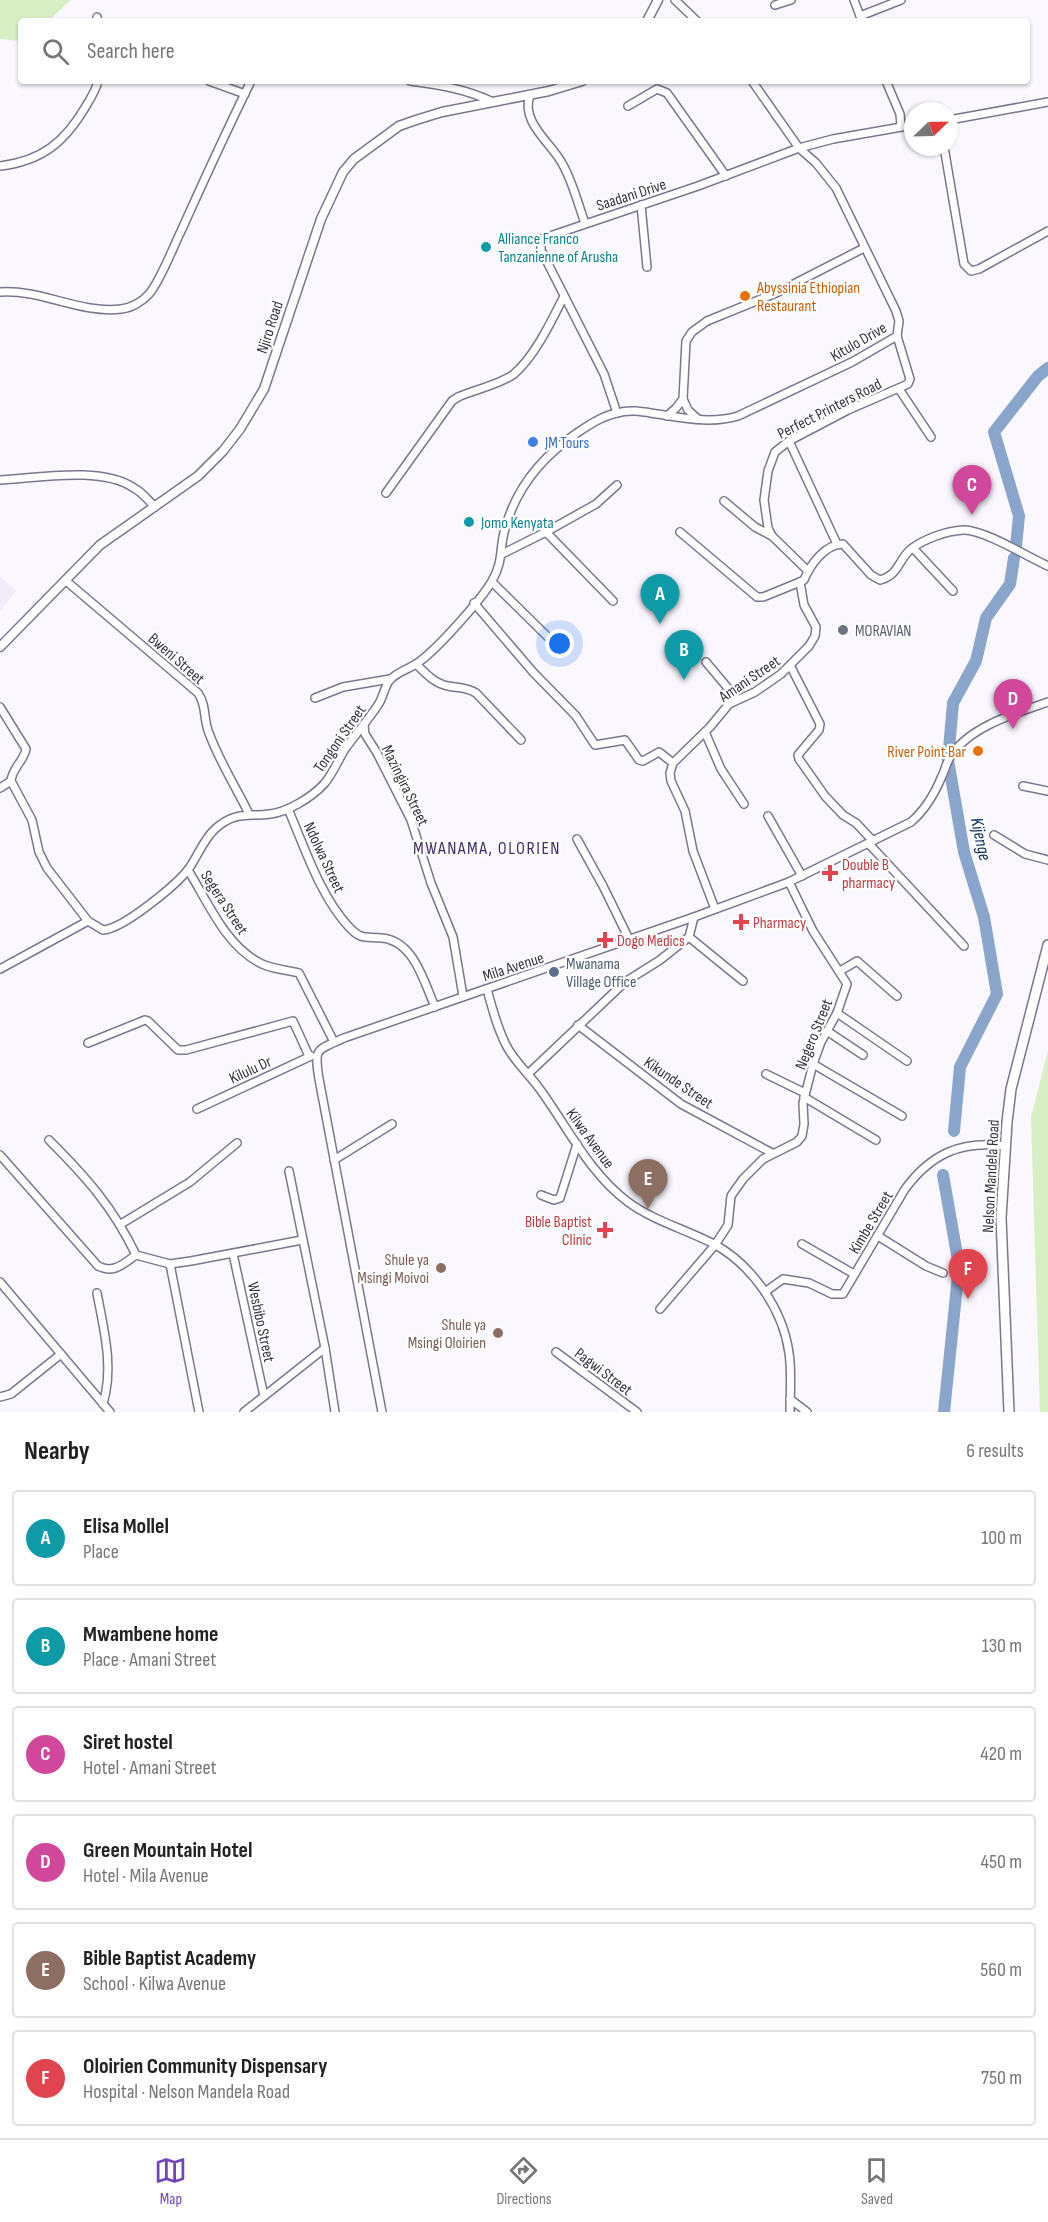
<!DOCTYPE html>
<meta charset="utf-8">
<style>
body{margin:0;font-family:"Sofia Sans Condensed",sans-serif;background:#f6f6f6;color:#222}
.compass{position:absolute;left:904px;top:102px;width:54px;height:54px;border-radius:50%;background:#fff;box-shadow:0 2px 4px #0004;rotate:67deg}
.you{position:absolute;left:560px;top:644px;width:21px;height:21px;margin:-15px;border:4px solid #fff;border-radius:50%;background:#1a73e8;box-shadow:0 0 0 9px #1a73e833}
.badge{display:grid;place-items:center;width:39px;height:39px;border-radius:50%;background:#7244bc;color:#fff;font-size:20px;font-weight:700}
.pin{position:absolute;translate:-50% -50px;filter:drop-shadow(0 2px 3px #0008)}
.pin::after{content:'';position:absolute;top:32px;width:21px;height:18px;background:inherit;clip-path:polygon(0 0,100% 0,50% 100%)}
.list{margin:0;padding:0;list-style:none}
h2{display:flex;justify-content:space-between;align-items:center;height:78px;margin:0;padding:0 24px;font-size:26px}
h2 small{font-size:20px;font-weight:400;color:#767676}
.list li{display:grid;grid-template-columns:39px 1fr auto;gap:18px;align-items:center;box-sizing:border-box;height:96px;margin:0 12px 12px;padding:0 12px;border:2px solid #e0e0e0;border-radius:6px}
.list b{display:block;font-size:22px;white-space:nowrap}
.list p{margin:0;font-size:20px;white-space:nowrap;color:#767676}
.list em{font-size:20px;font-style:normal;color:#767676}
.icon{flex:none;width:33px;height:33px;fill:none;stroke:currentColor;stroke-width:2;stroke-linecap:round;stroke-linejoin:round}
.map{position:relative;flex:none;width:1048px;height:1412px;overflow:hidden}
.search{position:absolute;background:#fff;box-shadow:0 2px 4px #0004;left:18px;right:18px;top:18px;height:66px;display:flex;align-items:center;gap:15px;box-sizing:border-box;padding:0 21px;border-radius:6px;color:#767676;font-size:22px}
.sheet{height:726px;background:#fff}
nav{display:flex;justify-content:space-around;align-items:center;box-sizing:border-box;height:84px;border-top:2px solid #e0e0e0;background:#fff;font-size:16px;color:#767676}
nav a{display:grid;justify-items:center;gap:3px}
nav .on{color:#7244bc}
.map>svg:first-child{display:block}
.built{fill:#f0ecfa}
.green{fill:#d8efc4}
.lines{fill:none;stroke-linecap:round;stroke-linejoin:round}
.river{stroke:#8aa5cb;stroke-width:12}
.minor-casing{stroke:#7d758e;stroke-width:10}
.tertiary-casing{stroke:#7d758e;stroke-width:11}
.secondary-casing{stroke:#7d758e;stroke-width:12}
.minor{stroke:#fff;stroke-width:7}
.tertiary{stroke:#fff;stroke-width:8}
.secondary{stroke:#fff;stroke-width:9}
.culture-dot{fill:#0f9aa8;stroke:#fff;stroke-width:2}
.food-dot{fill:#e8710a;stroke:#fff;stroke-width:2}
.shop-dot{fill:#3f7fe0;stroke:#fff;stroke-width:2}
.worship-dot{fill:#6b7280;stroke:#fff;stroke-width:2}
.health-dot{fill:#e0444e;stroke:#fff;stroke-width:2}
.service-dot{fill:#5c6f8a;stroke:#fff;stroke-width:2}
.education-dot{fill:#8d6e63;stroke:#fff;stroke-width:2}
.labels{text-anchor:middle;stroke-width:4.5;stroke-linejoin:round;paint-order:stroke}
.street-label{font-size:16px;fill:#38343f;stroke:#fff}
.culture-label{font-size:16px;fill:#0d838f;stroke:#fff;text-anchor:start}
.food-label{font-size:16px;fill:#c56008;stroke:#fff;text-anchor:start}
.shop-label{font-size:16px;fill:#366cbe;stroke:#fff;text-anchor:start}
.worship-label{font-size:16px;fill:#5b616d;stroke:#fff;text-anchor:start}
.health-label{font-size:16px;fill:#be3a42;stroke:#fff;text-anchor:start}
.service-label{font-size:16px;fill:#4e5e75;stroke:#fff;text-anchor:start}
.education-label{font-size:16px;fill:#785e54;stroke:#fff;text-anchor:end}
.water-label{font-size:18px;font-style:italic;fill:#082c5a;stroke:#fff}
.neighbourhood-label{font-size:18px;letter-spacing:1.5px;fill:#402c67;stroke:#fff}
</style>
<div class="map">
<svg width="1048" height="1412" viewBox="0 0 1048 1412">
<rect width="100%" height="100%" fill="#faf8fe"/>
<polygon class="built" points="0,576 16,591 0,612"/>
<g class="green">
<polygon points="0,0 71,0 48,21 21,21 21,41 0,39"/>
<polygon points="1048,1051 1048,1412 1040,1412 1031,1117"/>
</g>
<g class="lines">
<g class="river">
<polyline points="1016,546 1019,516 994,432 1038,376 1048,368"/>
<polyline points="954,1131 960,1067 997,994 984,917 964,852 948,760 953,703 976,661 986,618 1010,584 1014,558"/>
<polyline points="943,1175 959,1266 944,1412"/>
</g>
<g class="minor-casing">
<g id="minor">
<polyline points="675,0 697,21"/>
<polyline points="854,0 862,21"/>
<polyline points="775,5 791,0"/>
<polyline points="860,16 901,0"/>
<polyline points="97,17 98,21"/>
<polyline points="209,81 245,94"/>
<path d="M410,81C440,85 466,89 493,102"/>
<polyline points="886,81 900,114 901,126"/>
<path d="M530,95C520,123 552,143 563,165C573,183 578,204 585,223"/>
<polyline points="628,106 657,89 667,93 726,176"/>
<polyline points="949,120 1048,102"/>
<polyline points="944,147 964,264 971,271 979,269 1048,231"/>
<path d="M0,166C42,161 65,142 86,106C91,98 96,90 98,81"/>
<polyline points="641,205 647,267"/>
<path d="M0,292C41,289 80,314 121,309C131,308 142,302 149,294C161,280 173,247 182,229C204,180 227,130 251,81"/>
<polyline points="899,389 931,437"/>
<polyline points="617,413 604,374 541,250 541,239 698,186 799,148 833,139 913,125"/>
<polyline points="667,416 676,408 683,399"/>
<polyline points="698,419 688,410 683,399 686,341 692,332 707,321 776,293 864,248"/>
<polyline points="789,441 837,544"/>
<path d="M0,480C38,478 101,466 134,488C142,492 149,501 155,507"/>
<path d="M386,493L452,401L458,397C474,390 501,384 514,374C535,356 552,320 564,296"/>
<polyline points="724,501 755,527 772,536"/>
<polyline points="546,532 596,504 617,485"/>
<polyline points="680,532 757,597 763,597 800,582"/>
<polyline points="913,548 953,591"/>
<polyline points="502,554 546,532 613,601"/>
<polyline points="808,571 772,536 768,528 764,500 768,471 775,452 789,441 848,410 908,384 910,379 897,336"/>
<path d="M65,580L198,693C207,706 203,719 209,733C219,761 236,787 249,814"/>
<polyline points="492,582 556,645"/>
<polyline points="474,603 533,672 576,716 595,745 625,740 639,760 643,761 659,752 673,763"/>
<polyline points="706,662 737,699"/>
<path d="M416,664C425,673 435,684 448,686C458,688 467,687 476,693L521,740"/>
<polyline points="791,667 820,724 819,730 798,755 799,759 825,796 843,815 856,823 873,841"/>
<polyline points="315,698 343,687 390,679"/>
<path d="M0,707L26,749C24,761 12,768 11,781L32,820L39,852L47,868L88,921L103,930C123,929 178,884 190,867C198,855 204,839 215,829C235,811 247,817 270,814C288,812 312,797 324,784C333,774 338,760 345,749C356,734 368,720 378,705C383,698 384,688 389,681C396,672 407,670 416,664C435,652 481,600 492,581C504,560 499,548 505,529C516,488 543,456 577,433C589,425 602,416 617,413C631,409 644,412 657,414C684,418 712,424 738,416L852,362L897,336L899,321L896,311L836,188L816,163L799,148L752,81"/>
<polyline points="364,724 365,734 377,753 411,820 431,883 453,937 463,996"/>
<polyline points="705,732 721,769 744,804"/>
<polyline points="1023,786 1048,791"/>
<polyline points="0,788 11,781"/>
<path d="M288,809C305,848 320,896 349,927C362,941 366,936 382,938C414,941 424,982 435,1007"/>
<polyline points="768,816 802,876"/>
<polyline points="994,835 1025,854 1048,860"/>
<polyline points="577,839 603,886 629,939"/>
<polyline points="869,844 964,946"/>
<path d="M188,870C208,902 226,947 262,964C273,969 287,970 299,973L334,1042"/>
<path d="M715,909L693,851L685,811L671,781L670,773L673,763L710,727L729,704L755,692L781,674L809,646L815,636L816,627L804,605L800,582L804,580C810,565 825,544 843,544L871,575L880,580C899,575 898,560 911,549C924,539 946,531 963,530C983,529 1028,557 1048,566"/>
<polyline points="689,937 743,981"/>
<polyline points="0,969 88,921"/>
<polyline points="840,971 857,961 897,996"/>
<path d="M487,989C492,1008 497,1027 506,1045C514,1061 528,1073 539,1088C567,1126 589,1173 628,1202C654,1221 685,1229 714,1244C752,1265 783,1309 789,1353C792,1372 790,1393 790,1412"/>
<polyline points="837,1013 907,1061"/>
<polyline points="578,1025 681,1104 772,1153"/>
<polyline points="827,1031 863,1055"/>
<polyline points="88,1043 145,1020 148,1021 178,1050 186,1050 293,1021 309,1056"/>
<polyline points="813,1064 902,1116"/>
<polyline points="528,1074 625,982 660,960 689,937 694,917"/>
<polyline points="766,1074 805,1093"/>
<polyline points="804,1097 876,1140"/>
<polyline points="197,1109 311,1056"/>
<path d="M49,1140C86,1177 113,1207 136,1255"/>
<path d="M0,1155L98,1266C114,1274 123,1264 136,1255L170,1264L191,1261L302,1240"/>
<polyline points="334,1160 392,1124"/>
<polyline points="289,1171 325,1348 335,1412"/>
<polyline points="541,1195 554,1200 560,1198 577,1144"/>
<polyline points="121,1224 190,1182 237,1143"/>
<polyline points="878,1236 926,1266 943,1273"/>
<polyline points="802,1244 854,1274"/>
<polyline points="233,1254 264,1396"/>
<polyline points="170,1264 199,1412"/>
<polyline points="0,1282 110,1412"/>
<path d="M765,1292L783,1279L809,1283L832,1294H843L905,1189C931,1154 961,1140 1005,1146"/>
<path d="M97,1293C104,1331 114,1367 103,1404"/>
<polyline points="660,1309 715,1245 728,1225 731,1196 743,1179 763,1159 797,1142 802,1136 804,1124 803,1103 813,1064 821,1042 837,1013 847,984 813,931 789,882"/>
<polyline points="556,1352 637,1412"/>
<polyline points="0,1397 11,1394 61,1354"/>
<polyline points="790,1399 807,1412"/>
<polyline points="244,1412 325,1348"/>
<path d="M382,1412L319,1079C314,1047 316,1051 344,1038L694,917L789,882L911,822C925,810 935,793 942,776C945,770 946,764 949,759C967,727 1016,713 1048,702"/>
</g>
</g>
<g class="tertiary-casing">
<g id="tertiary">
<polyline points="647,21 658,0"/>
<polyline points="0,647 100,545 198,476 223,451 240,429 264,389 321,219 343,172 354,159 399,126 416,120 442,112 549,91 582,81"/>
</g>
</g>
<g class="secondary-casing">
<polyline id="secondary" points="1009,1412 1001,1218 1007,1122 1011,1089 1048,945"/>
</g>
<use href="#minor" class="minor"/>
<use href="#tertiary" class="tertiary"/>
<use href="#secondary" class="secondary"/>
</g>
<g class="culture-dot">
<circle cx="486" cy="247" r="6"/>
<circle cx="469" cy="522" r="6"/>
</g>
<g class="food-dot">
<circle cx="745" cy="296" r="6"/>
<circle cx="978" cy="751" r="6"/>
</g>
<circle class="shop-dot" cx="533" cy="442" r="6"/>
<circle class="worship-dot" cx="843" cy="630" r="6"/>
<g class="health-dot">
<path d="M827 864h6v6h6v6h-6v6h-6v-6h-6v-6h6z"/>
<path d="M738 913h6v6h6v6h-6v6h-6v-6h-6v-6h6z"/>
<path d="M602 931h6v6h6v6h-6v6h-6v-6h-6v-6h6z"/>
<path d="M602 1221h6v6h6v6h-6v6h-6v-6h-6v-6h6z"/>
</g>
<circle class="service-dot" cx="554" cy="972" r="6"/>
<g class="education-dot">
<circle cx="441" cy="1268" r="6"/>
<circle cx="498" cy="1333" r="6"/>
</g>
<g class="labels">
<g class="street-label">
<text transform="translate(631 194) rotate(-18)" y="6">Saadani Drive</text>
<text transform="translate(269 327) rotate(-72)" y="6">Njiro Road</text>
<text transform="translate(858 341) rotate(-30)" y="6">Kitulo Drive</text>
<text transform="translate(829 408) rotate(-27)" y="6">Perfect Printers Road</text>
<text transform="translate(177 658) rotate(41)" y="6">Bweni Street</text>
<text transform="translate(749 678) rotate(-34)" y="6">Amani Street</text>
<text transform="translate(339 738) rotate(-55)" y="6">Tongoni Street</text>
<text transform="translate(406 785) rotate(64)" y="6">Mazingira Street</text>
<text transform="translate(325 857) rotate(65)" y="6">Ndolwa Street</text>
<text transform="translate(225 902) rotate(57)" y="6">Segera Street</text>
<text transform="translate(513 966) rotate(-18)" y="6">Mila Avenue</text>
<text transform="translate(813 1034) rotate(-68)" y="6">Negero Street</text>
<text transform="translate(250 1069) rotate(-25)" y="6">Kilulu Dr</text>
<text transform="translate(679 1082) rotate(34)" y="6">Kikunde Street</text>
<text transform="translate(591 1138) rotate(54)" y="6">Kilwa Avenue</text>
<text transform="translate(990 1176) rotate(-87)" y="6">Nelson Mandela Road</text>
<text transform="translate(870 1222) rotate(-59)" y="6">Kimbe Street</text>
<text transform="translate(262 1322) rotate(78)" y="6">Wesbibo Street</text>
<text transform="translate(604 1371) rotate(37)" y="6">Pagwi Street</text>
</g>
<g class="culture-label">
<text x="498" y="244">Alliance Franco<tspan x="498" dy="18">Tanzanienne of Arusha</tspan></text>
<text x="481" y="528">Jomo Kenyata</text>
</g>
<g class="food-label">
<text x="757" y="293">Abyssinia Ethiopian<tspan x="757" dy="18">Restaurant</tspan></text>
<text x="966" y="757" text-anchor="end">River Point Bar</text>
</g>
<g class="shop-label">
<text x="545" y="448">JM Tours</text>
</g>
<g class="worship-label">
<text x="855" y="636">MORAVIAN</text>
</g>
<g class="health-label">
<text x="842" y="870">Double B<tspan x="842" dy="18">pharmacy</tspan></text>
<text x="753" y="928">Pharmacy</text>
<text x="617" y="946">Dogo Medics</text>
<text x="592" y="1227" text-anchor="end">Bible Baptist<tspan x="592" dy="18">Clinic</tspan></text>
</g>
<g class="service-label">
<text x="566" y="969">Mwanama<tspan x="566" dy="18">Village Office</tspan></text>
</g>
<g class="education-label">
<text x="429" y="1265">Shule ya<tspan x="429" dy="18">Msingi Moivoi</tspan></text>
<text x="486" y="1330">Shule ya<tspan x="486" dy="18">Msingi Oloirien</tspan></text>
</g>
<g class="water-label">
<text transform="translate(981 839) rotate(78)" y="6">Kijenge</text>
</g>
<g class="neighbourhood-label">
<text x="487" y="854">MWANAMA, OLORIEN</text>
</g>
</g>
</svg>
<svg class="compass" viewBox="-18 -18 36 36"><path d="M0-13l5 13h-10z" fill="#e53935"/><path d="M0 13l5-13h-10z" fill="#767676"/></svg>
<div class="you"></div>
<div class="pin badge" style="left:660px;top:624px;background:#0f9aa8">A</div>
<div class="pin badge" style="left:684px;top:680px;background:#0f9aa8">B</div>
<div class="pin badge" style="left:972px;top:515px;background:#d1479c">C</div>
<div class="pin badge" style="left:1013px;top:729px;background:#d1479c">D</div>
<div class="pin badge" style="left:648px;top:1209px;background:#8d6e63">E</div>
<div class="pin badge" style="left:968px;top:1299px;background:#e0444e">F</div>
<div class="search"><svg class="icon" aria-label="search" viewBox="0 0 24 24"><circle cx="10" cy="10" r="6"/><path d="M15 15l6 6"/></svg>Search here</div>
</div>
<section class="sheet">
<h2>Nearby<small>6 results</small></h2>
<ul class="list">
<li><span class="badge" style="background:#0f9aa8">A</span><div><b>Elisa Mollel</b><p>Place</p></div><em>100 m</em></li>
<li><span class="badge" style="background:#0f9aa8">B</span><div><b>Mwambene home</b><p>Place · Amani Street</p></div><em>130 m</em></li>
<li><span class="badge" style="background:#d1479c">C</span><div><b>Siret hostel</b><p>Hotel · Amani Street</p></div><em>420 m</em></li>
<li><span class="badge" style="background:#d1479c">D</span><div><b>Green Mountain Hotel</b><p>Hotel · Mila Avenue</p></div><em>450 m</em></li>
<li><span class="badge" style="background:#8d6e63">E</span><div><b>Bible Baptist Academy</b><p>School · Kilwa Avenue</p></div><em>560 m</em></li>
<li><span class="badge" style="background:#e0444e">F</span><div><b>Oloirien Community Dispensary</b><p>Hospital · Nelson Mandela Road</p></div><em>750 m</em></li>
</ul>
</section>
<nav>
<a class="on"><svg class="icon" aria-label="map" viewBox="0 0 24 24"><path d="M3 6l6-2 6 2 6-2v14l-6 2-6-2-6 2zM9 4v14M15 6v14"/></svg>Map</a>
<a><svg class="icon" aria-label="directions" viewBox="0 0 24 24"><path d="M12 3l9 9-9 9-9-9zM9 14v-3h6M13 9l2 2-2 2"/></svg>Directions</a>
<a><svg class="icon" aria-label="saved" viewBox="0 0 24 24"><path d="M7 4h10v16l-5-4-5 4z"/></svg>Saved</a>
</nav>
